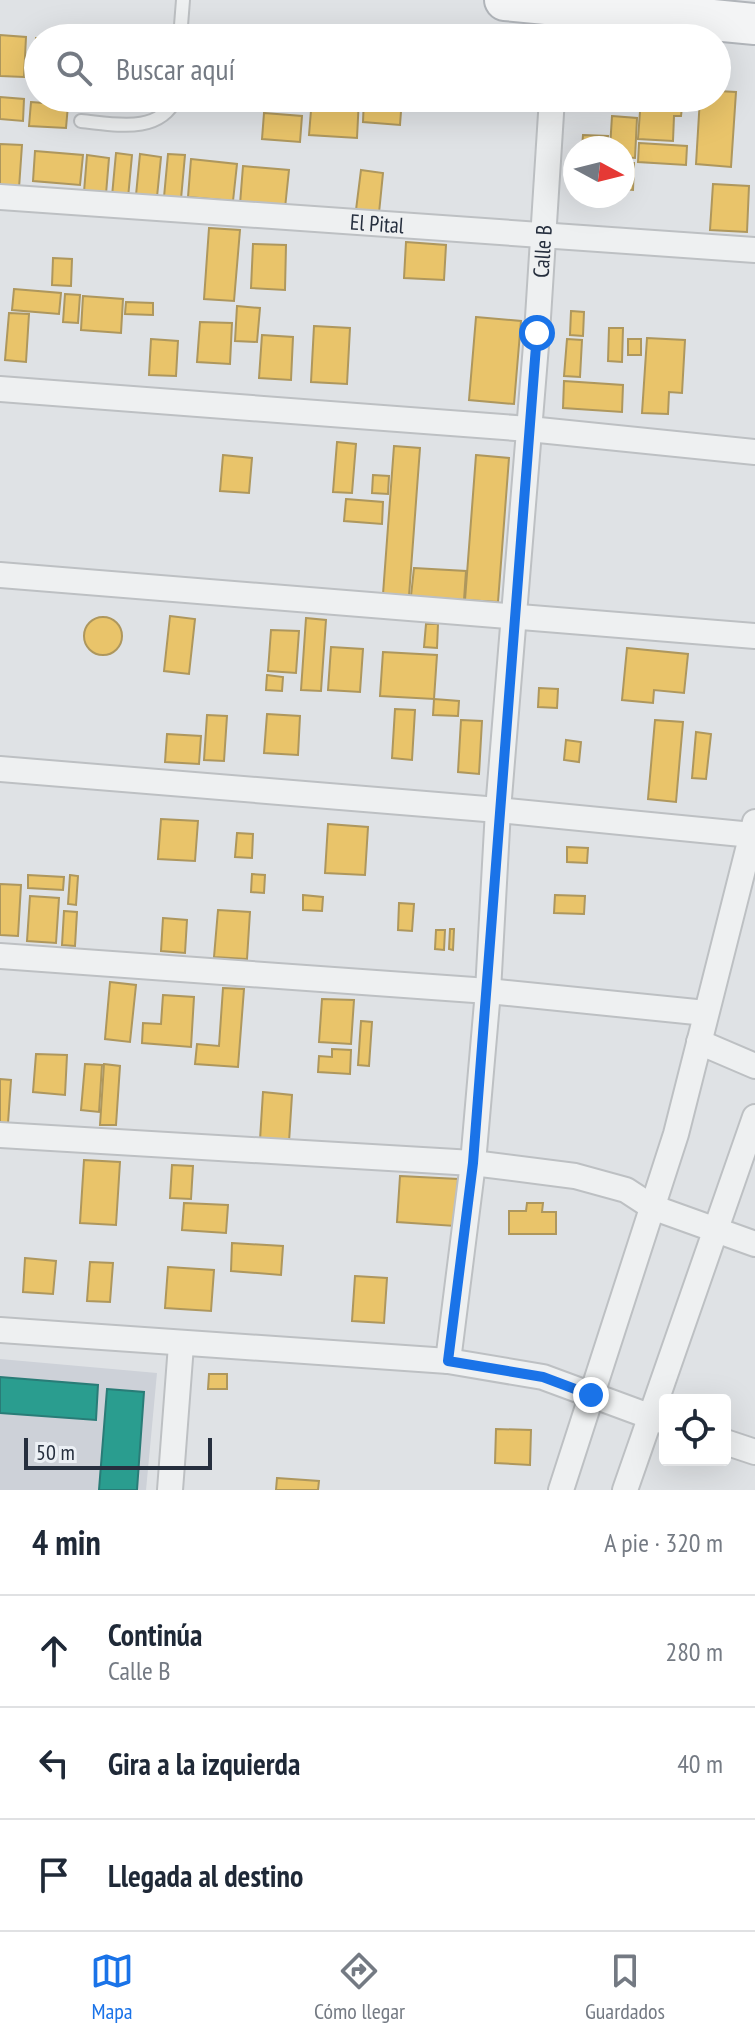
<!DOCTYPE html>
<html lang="es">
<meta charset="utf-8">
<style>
body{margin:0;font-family:"PT Sans Narrow",sans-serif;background:#f6f6f7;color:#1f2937}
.controls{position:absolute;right:24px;bottom:24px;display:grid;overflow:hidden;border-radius:8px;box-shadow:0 8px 32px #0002}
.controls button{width:72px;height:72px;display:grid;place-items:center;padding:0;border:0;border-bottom:2px solid #e0e1e3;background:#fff;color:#1f2937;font:40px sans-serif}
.compass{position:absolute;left:563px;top:136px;width:72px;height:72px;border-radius:50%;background:#fff;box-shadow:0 8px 32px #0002;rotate:97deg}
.scale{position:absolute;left:24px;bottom:20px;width:188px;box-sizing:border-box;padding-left:8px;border:4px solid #262f3e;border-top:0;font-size:22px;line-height:28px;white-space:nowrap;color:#262f3e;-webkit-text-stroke:6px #ecf0f5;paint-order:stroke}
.stop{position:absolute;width:24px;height:24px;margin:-18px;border:6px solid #1a73e8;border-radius:50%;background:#fff}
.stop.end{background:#1a73e8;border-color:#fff;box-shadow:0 2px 8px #0008}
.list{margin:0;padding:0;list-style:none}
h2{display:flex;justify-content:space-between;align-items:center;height:104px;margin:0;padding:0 32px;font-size:34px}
h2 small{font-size:26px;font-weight:400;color:#747a83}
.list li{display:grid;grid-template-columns:52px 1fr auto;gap:24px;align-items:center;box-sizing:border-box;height:112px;padding:0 32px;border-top:2px solid #e0e1e3}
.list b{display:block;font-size:30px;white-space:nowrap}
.list p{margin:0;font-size:26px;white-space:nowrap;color:#747a83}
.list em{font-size:26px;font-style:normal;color:#747a83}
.icon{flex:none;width:44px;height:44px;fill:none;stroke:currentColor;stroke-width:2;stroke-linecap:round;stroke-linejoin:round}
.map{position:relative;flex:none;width:755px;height:1490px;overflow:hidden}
.search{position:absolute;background:#fff;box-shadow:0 8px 32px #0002;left:24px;right:24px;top:24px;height:88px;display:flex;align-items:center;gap:20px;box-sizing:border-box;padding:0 28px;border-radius:44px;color:#747a83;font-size:30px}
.sheet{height:440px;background:#fff}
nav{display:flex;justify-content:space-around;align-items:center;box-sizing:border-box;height:112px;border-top:2px solid #e0e1e3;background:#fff;font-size:22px;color:#747a83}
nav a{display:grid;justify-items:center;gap:4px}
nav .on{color:#1a73e8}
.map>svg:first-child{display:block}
.built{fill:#cdd1d8}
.homes{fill:#e9c46a;stroke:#ae975d;stroke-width:2}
.schools{fill:#2a9d8f;stroke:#297c77;stroke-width:2}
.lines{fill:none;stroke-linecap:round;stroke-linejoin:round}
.service-casing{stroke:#bdc0c3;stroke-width:16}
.minor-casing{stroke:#bdc0c3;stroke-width:28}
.trunk-casing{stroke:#b1b5ba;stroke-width:44}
.service{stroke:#eef0f1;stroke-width:12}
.minor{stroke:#eef0f1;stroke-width:24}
.trunk{stroke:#f3f4f5;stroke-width:40}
.route{stroke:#1a73e8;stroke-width:10}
.labels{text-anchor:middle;stroke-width:8;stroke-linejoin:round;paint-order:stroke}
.street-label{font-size:22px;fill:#262f3e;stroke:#ecf0f5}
</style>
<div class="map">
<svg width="755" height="1490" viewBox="0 0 755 1490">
<rect width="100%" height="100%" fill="#dfe2e5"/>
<polygon class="built" points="0,1359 157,1373 146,1490 0,1490"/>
<g class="homes">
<polygon points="0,35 26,37 24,77 0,76"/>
<polygon points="36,38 38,38 38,76 32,76"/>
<polygon points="717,91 736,92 731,167 696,164 700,98 717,98"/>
<polygon points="0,97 24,99 23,121 0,119"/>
<polygon points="312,98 359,98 357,138 309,135"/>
<polygon points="364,98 402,98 400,125 363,122"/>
<polygon points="641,98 683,98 681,116 674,116 673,141 638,139"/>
<polygon points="31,102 68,105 66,128 29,126"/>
<polygon points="264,113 302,116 300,142 262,139"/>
<polygon points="612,116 637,118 635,158 623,157 623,148 610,148"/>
<polygon points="583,135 608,136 607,148 582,148"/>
<polygon points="639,143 687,146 686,165 638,162"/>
<polygon points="0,144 22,145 19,188 0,187"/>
<polygon points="35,151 83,155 80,185 33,181"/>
<polygon points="116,153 132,155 128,198 112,196"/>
<polygon points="140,154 161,157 157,197 136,195"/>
<polygon points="168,154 185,155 181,199 164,197"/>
<polygon points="87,155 109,158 106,194 84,192"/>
<polygon points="191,159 237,164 233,201 188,197"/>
<polygon points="623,163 634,163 633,190 623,189"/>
<polygon points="243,166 289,170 285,208 240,204"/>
<polygon points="361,170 383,173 379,213 356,210"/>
<polygon points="713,184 749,186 747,232 710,230"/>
<polygon points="209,228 240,230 234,301 204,299"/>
<polygon points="406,242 446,245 444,280 404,278"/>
<polygon points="253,244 286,245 285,290 251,288"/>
<polygon points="53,258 72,259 71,286 52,285"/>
<polygon points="14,289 61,293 59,314 12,310"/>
<polygon points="65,294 80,295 78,323 63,322"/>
<polygon points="83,296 123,299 121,333 81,330"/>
<polygon points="126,302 153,303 153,315 125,314"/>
<polygon points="237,306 260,308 257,342 235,341"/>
<polygon points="571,311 584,312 583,336 570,335"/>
<polygon points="9,313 29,314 26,362 5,360"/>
<polygon points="476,317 521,321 514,404 469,400"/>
<polygon points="200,322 232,323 230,364 197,362"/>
<polygon points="314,326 350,328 347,384 311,382"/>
<polygon points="609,328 623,328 622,362 608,361"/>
<polygon points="262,335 293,337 291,380 259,378"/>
<polygon points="647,338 685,340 682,393 669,392 668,414 642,413"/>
<polygon points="151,339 178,341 176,376 149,375"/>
<polygon points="567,339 582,340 580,377 564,376"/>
<rect x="628" y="339" width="13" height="16"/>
<polygon points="564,381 623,385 622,412 563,408"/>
<polygon points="337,442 356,444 352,493 333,492"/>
<polygon points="394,446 420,448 409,596 383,594"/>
<polygon points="223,455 252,458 249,493 220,491"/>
<polygon points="476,455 509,458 498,602 465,600"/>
<polygon points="373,475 389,476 388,494 372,493"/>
<polygon points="346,499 383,502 382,524 344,521"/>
<polygon points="414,568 466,571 464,600 411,596"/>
<polygon points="170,616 195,619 189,674 164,671"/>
<circle cx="103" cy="636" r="19"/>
<polygon points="306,618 326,620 321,691 301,690"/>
<polygon points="426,624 438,624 437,648 424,647"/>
<polygon points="271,630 299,631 296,673 268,671"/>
<polygon points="331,647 363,649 360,692 328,690"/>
<polygon points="627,648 688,654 684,693 654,690 653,703 622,700"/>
<polygon points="383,652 437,655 434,699 380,696"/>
<polygon points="267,675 283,677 282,691 266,690"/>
<polygon points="539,688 558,689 557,708 538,707"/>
<polygon points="434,699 459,701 458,716 433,715"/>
<polygon points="395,709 415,710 412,760 392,758"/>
<polygon points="267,714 300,716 298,755 264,753"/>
<polygon points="207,715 227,716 224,761 204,760"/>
<polygon points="461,720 482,721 479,774 458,772"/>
<polygon points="655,720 683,722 676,802 648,799"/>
<polygon points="696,732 711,734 706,779 692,778"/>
<polygon points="167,734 201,736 199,764 165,762"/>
<polygon points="566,740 581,742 579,762 564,760"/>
<polygon points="161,819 198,821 195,861 158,859"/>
<polygon points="328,824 368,827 365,875 325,873"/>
<polygon points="237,833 253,834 252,858 235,857"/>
<polygon points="567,847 588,848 587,863 567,862"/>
<polygon points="252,874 265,875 264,893 251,892"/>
<polygon points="28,875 64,877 63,890 28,888"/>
<polygon points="70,875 78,876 76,905 68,904"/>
<polygon points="0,884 21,885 18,936 0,935"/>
<polygon points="303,895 323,897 322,911 303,910"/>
<polygon points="555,895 585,896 584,914 554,913"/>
<polygon points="30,896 59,898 56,943 27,941"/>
<polygon points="399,903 414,904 412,931 398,930"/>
<polygon points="218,910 250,912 247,959 214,957"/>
<polygon points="64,911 77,912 75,946 62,945"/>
<polygon points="163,918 187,920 185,953 161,951"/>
<polygon points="450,929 454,929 453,950 449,949"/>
<polygon points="436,930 445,930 444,950 435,949"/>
<polygon points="110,982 136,985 130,1042 105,1039"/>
<polygon points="223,988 244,989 238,1067 195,1064 197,1044 219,1046"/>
<polygon points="163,995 194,997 191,1047 142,1043 143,1023 161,1024"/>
<polygon points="322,999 354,1000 351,1044 319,1042"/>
<polygon points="361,1021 372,1022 369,1066 358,1065"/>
<polygon points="332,1049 351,1050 350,1074 318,1072 319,1056 332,1057"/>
<polygon points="36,1054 67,1055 65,1095 33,1092"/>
<polygon points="85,1064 102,1065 99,1112 81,1110"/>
<polygon points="104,1064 120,1066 116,1125 100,1125"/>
<polygon points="0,1079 11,1080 8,1123 0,1123"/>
<polygon points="263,1092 292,1095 289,1142 260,1140"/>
<polygon points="84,1160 120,1162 116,1225 80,1223"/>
<polygon points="172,1165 193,1166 191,1199 170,1198"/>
<polygon points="400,1176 458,1179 455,1226 397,1222"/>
<polygon points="184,1203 228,1205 226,1233 182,1230"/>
<polygon points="527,1203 543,1203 542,1212 556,1212 556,1234 509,1234 509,1211 526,1211"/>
<polygon points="232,1243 283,1246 281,1275 231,1271"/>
<polygon points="25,1258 56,1261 53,1294 23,1292"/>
<polygon points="90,1262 113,1263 110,1302 87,1301"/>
<polygon points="168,1267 214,1270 211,1311 165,1308"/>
<polygon points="355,1276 387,1278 384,1323 352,1321"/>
<polygon points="209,1374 227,1374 227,1389 208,1389"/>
<polygon points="496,1429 531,1430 530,1465 495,1463"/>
<polygon points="277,1478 319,1481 318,1490 276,1490"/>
</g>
<g class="schools">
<polygon points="0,1377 98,1385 96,1420 0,1413"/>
<polygon points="107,1389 144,1392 137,1490 99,1490"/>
</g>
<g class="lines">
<g class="service-casing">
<g id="service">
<polyline points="180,38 183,0"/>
<path d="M81,121C114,124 159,135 176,98"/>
</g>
</g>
<g class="minor-casing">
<g id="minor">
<polyline points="556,38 559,5"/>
<path id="s1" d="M0,197L755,250"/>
<polyline points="0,389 529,429 755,452"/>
<polyline points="0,575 755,636"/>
<polyline points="0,769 498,810 752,835"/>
<polyline points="0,956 488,991 706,1013"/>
<polyline points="699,1042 755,1066"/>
<polyline points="0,1135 473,1163 575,1176 626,1190 652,1207 755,1244"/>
<polyline points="0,1330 448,1361 543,1377 665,1422"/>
<path id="s2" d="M448,1361L473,1163L488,991L498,810L537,333L552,98"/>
<polyline points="725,1442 755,1452"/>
<polyline points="170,1490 181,1345"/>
<polyline points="561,1490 676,1134 755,822"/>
<polyline points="625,1490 755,1117"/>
</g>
</g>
<g class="trunk-casing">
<polyline id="trunk" points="505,0 755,24"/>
</g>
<use href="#service" class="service"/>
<use href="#minor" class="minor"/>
<use href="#trunk" class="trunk"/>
</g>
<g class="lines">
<polyline class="route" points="537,333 473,1163 448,1361 543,1377 591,1395"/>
</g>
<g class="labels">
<g class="street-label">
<text dy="8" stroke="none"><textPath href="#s1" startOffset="378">El Pital</textPath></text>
<text dy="8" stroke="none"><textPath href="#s2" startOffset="1114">Calle B</textPath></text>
</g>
</g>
</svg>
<div class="controls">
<button><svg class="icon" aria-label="locate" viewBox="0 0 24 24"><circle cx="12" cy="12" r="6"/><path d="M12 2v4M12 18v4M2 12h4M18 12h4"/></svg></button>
</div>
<svg class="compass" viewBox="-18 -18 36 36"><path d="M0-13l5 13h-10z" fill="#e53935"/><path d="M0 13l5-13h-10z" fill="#747a83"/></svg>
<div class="scale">50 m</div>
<div class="stop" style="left:537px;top:333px"></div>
<div class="stop end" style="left:591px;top:1395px"></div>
<div class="search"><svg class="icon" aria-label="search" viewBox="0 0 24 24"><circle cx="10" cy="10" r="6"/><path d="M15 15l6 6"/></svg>Buscar aquí</div>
</div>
<section class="sheet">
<h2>4 min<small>A pie · 320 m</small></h2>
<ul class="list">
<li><svg class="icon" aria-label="ahead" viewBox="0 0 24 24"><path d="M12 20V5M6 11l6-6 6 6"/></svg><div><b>Continúa</b><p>Calle B</p></div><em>280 m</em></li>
<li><svg class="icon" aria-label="left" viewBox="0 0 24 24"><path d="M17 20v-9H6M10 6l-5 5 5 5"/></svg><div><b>Gira a la izquierda</b></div><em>40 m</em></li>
<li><svg class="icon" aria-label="arrive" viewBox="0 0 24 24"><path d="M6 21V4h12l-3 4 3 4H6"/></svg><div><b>Llegada al destino</b></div></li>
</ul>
</section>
<nav>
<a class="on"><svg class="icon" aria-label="map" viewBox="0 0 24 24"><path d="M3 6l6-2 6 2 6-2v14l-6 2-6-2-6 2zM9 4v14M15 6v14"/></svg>Mapa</a>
<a><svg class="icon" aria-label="directions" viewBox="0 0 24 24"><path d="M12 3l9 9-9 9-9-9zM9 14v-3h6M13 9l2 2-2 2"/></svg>Cómo llegar</a>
<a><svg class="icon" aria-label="saved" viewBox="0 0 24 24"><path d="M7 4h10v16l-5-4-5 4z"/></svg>Guardados</a>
</nav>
